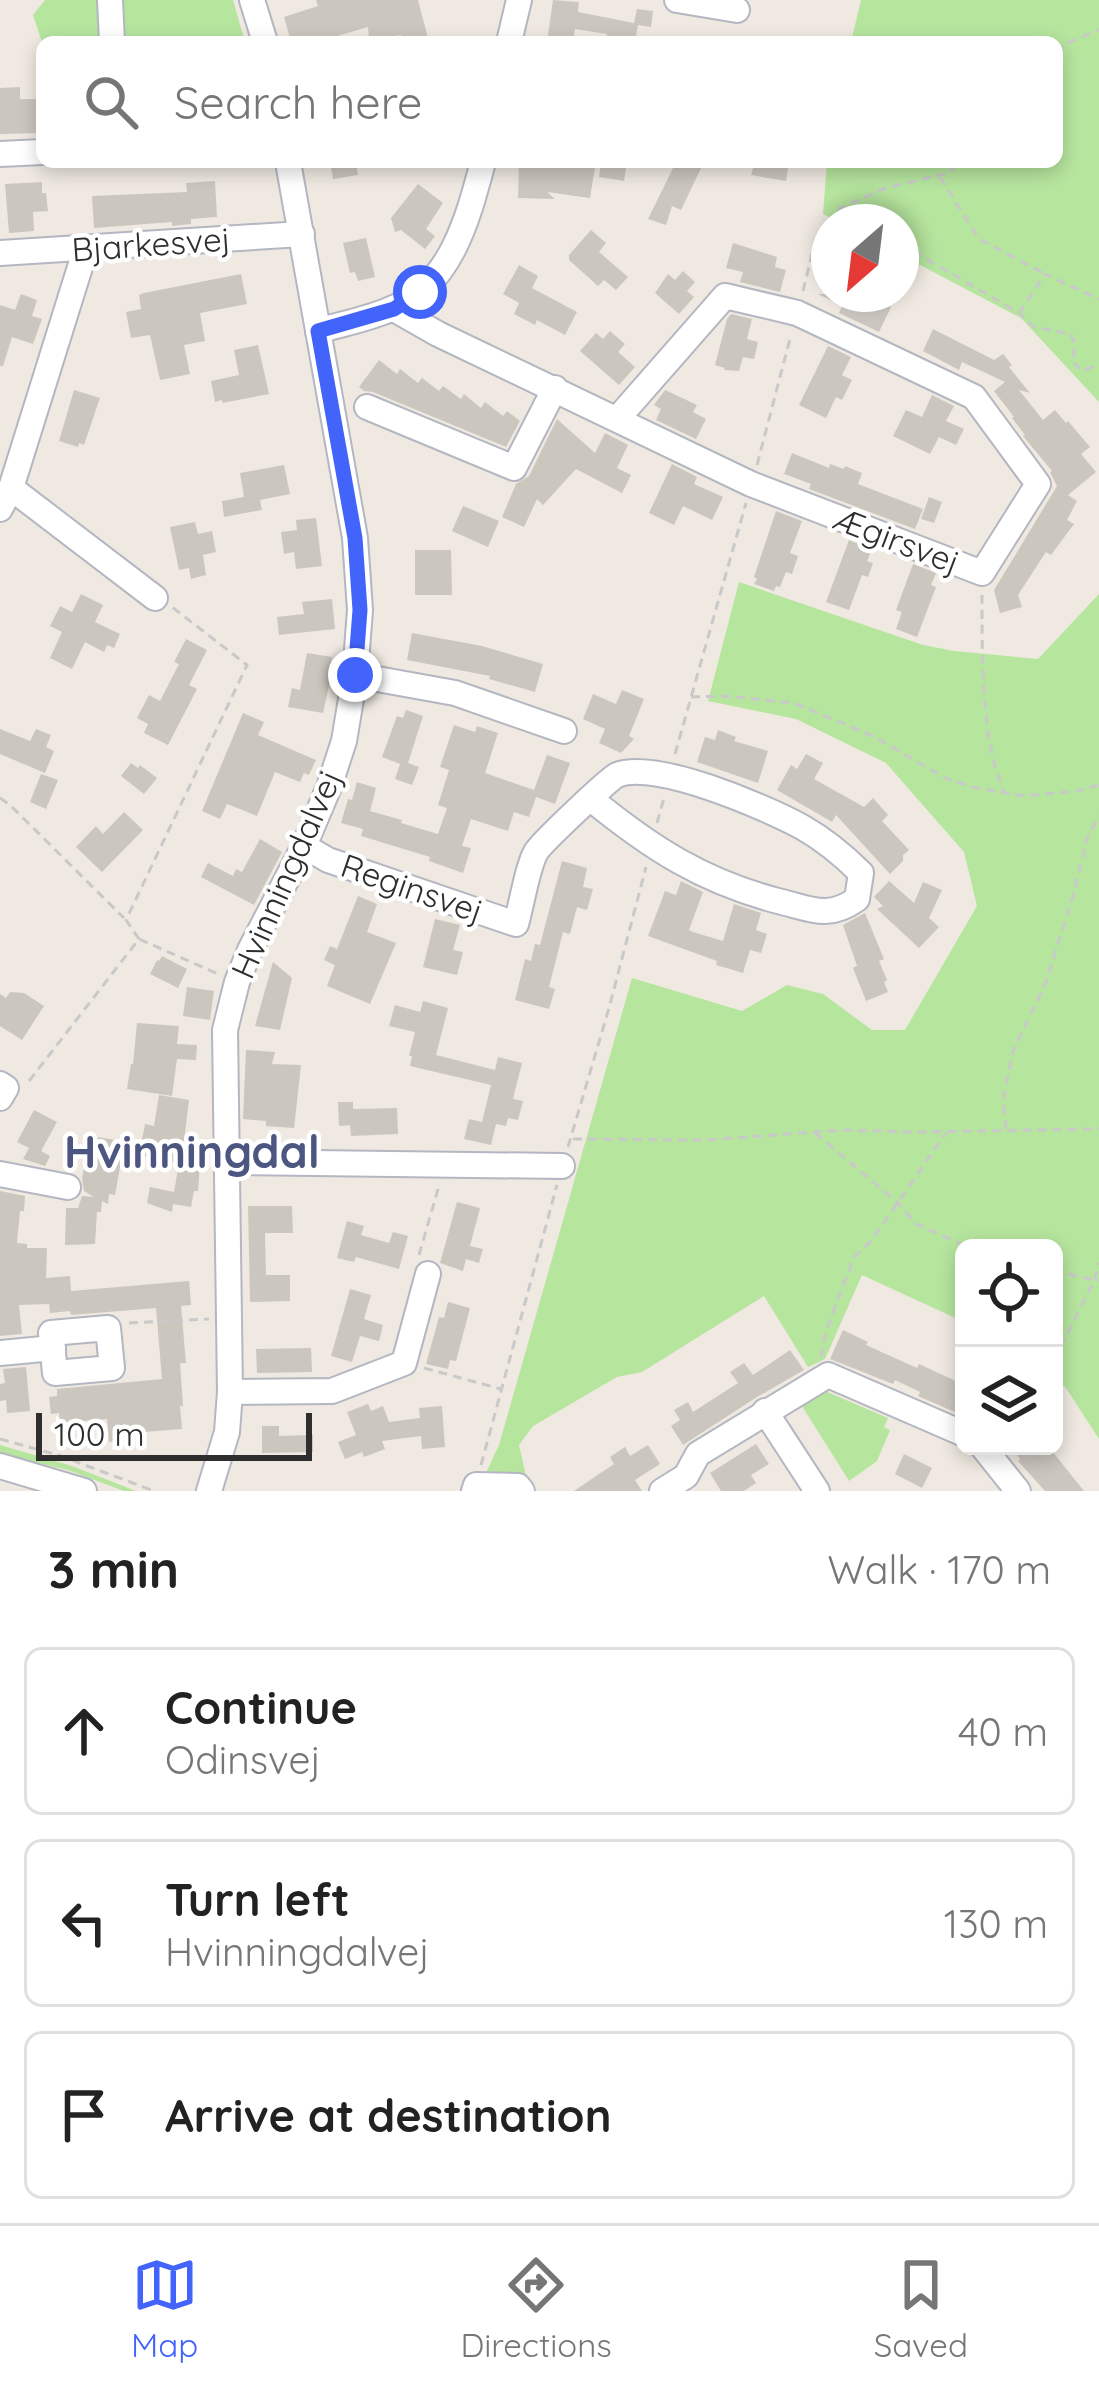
<!DOCTYPE html>
<meta charset="utf-8">
<style>
body{margin:0;font-family:Quicksand,sans-serif;background:#f6f6f6;color:#222}
.controls{position:absolute;right:36px;bottom:36px;display:grid;overflow:hidden;border-radius:18px;box-shadow:0 6px 18px #0003}
.controls button{width:108px;height:108px;display:grid;place-items:center;padding:0;border:0;border-bottom:3px solid #e0e0e0;background:#fff;color:#222;font:60px sans-serif}
.compass{position:absolute;left:811px;top:204px;width:108px;height:108px;border-radius:50%;background:#fff;box-shadow:0 6px 18px #0003;rotate:208deg}
.scale{position:absolute;left:36px;bottom:30px;width:276px;box-sizing:border-box;padding-left:12px;border:6px solid #2e2e2e;border-top:0;font-size:33px;line-height:42px;white-space:nowrap;color:#2e2e2e;-webkit-text-stroke:9px #fff;paint-order:stroke}
.stop{position:absolute;width:36px;height:36px;margin:-27px;border:9px solid #4264fb;border-radius:50%;background:#fff}
.stop.end{background:#4264fb;border-color:#fff;box-shadow:0 3px 12px #0008}
.list{margin:0;padding:0;list-style:none}
h2{display:flex;justify-content:space-between;align-items:center;height:156px;margin:0;padding:0 48px;font-size:51px}
h2 small{font-size:39px;font-weight:400;color:#767676}
.list li{display:grid;grid-template-columns:78px 1fr auto;gap:36px;align-items:center;box-sizing:border-box;height:168px;margin:0 24px 24px;padding:0 24px;border:3px solid #e0e0e0;border-radius:18px}
.list b{display:block;font-size:45px;white-space:nowrap}
.list p{margin:0;font-size:39px;white-space:nowrap;color:#767676}
.list em{font-size:39px;font-style:normal;color:#767676}
.icon{flex:none;width:66px;height:66px;fill:none;stroke:currentColor;stroke-width:2;stroke-linecap:round;stroke-linejoin:round}
.map{position:relative;flex:none;width:1099px;height:1491px;overflow:hidden}
.search{position:absolute;background:#fff;box-shadow:0 6px 18px #0003;left:36px;right:36px;top:36px;height:132px;display:flex;align-items:center;gap:30px;box-sizing:border-box;padding:0 42px;border-radius:18px;color:#767676;font-size:45px}
.sheet{height:732px;background:#fff}
nav{display:flex;justify-content:space-around;align-items:center;box-sizing:border-box;height:168px;border-top:3px solid #e0e0e0;background:#fff;font-size:33px;color:#767676}
nav a{display:grid;justify-items:center;gap:6px}
nav .on{color:#4264fb}
.map>svg:first-child{display:block}
.green{fill:#b6e59e}
.building{fill:#cbc7bf}
.lines{fill:none;stroke-linecap:round;stroke-linejoin:round}
.minor-casing{stroke:#b4b7c1;stroke-width:28}
.path{stroke:#c9c9c9;stroke-width:3;stroke-dasharray:9 6;stroke-linecap:butt}
.minor{stroke:#fff;stroke-width:24}
.route{stroke:#4264fb;stroke-width:15}
.labels{text-anchor:middle;stroke-width:9;stroke-linejoin:round;paint-order:stroke}
.street-label{font-size:33px;fill:#2e2e2e;stroke:#fff}
.district-label{font-size:45px;font-weight:bold;fill:#4d5680;stroke:#fff}
</style>
<div class="map">
<svg width="1099" height="1491" viewBox="0 0 1099 1491">
<rect width="100%" height="100%" fill="#efe9e1"/>
<g class="green">
<polygon points="45,0 101,0 104,42 42,42 33,15"/>
<polygon points="116,0 233,0 245,42 123,42"/>
<polygon points="861,0 1099,0 1099,402 1021,318 901,255 901,222 839,222 823,214 827,162 1057,162 1057,42 851,42"/>
<polygon points="739,582 923,645 954,651 1038,659 1099,594 1099,1439 1066,1388 1054,1379 1054,1248 964,1248 964,1322 862,1275 825,1359 808,1367 764,1296 642,1372 617,1377 533,1426 519,1445 526,1476 486,1473 499,1445 632,978 742,1011 787,985 823,994 872,1030 905,1030 977,906 964,852 886,763 796,719 708,701"/>
<polygon points="825,1391 888,1418 884,1427 890,1430 877,1461 849,1481 802,1406"/>
<polygon points="0,1445 72,1466 136,1491 124,1491 68,1470 0,1454"/>
</g>
<g class="building">
<polygon points="316,0 418,0 429,42 403,42 401,35 369,40 368,27 317,42 291,42 284,17 318,6"/>
<polygon points="553,0 579,2 578,12 634,23 637,9 653,11 651,27 638,25 635,42 606,42 607,34 575,29 573,42 547,42"/>
<polygon points="20,87 20,99 42,99 42,133 0,134 0,88"/>
<polygon points="330,162 356,162 358,175 333,179"/>
<polygon points="519,162 572,162 572,165 595,167 590,198 547,192 555,199 518,198"/>
<polygon points="601,162 627,162 624,181 599,177"/>
<polygon points="676,162 693,162 702,166 681,210 672,206 666,225 648,219"/>
<polygon points="755,162 789,162 786,181 751,175"/>
<polygon points="215,181 217,217 191,219 191,224 172,226 172,222 94,228 92,196 187,192 186,183"/>
<polygon points="42,182 42,193 46,193 48,211 33,212 34,231 9,233 5,184"/>
<polygon points="418,184 443,203 426,229 435,236 425,249 401,230 395,232 391,218"/>
<polygon points="591,230 606,243 599,252 628,277 616,290 604,280 598,286 569,260 569,255"/>
<polygon points="366,238 375,277 358,281 355,272 350,273 343,243"/>
<polygon points="733,243 777,257 775,267 786,270 780,292 740,282 743,272 726,268"/>
<polygon points="519,265 538,276 532,288 577,312 565,335 537,320 535,325 514,314 519,303 503,294"/>
<polygon points="683,271 695,282 687,291 694,297 679,314 655,293 668,274 675,280"/>
<polygon points="241,274 247,304 200,313 205,341 184,345 190,374 160,380 150,335 131,338 126,312 141,309 139,295 144,293"/>
<polygon points="21,294 37,300 32,316 42,319 33,344 12,337 3,366 0,366 0,305 15,310"/>
<polygon points="818,294 871,294 891,307 879,332 839,313 842,306"/>
<polygon points="731,314 752,319 747,339 758,342 754,359 743,357 739,371 724,370 725,368 715,365 727,319"/>
<polygon points="933,329 994,360 1003,354 1012,365 1009,367 1030,393 1019,390 1043,420 1055,410 1066,423 1068,421 1090,447 1081,454 1096,472 1068,495 1077,501 1067,520 1074,524 1051,555 1046,552 1018,595 1022,607 1000,613 994,590 1057,486 1050,472 1052,471 1023,436 1025,435 1012,418 1014,417 994,391 1005,382 962,362 959,370 923,351"/>
<polygon points="610,331 625,344 618,352 635,367 619,385 580,351 596,333 603,339"/>
<polygon points="258,345 269,394 222,403 222,400 215,402 211,381 239,375 234,350"/>
<polygon points="828,346 851,357 842,375 852,380 842,400 836,397 826,418 799,405"/>
<polygon points="379,360 397,374 400,369 418,383 422,378 439,391 443,386 461,399 464,394 481,408 485,402 503,416 507,411 520,421 506,447 373,392 364,391 359,387"/>
<polygon points="74,390 100,398 84,445 79,443 78,447 59,441"/>
<polygon points="665,390 697,405 693,412 706,419 696,439 656,420 661,409 654,405"/>
<polygon points="932,395 954,406 946,421 964,429 956,445 939,437 930,454 893,436 906,410 922,417"/>
<polygon points="557,419 595,453 605,433 628,445 617,468 631,475 622,493 576,469 543,505 537,499 524,527 502,517 516,484 529,476"/>
<polygon points="792,453 829,468 830,464 844,469 845,466 862,473 858,484 923,509 915,529 809,489 811,484 784,474"/>
<polygon points="672,464 697,477 694,484 723,497 712,520 683,506 674,525 649,513"/>
<polygon points="284,465 290,494 260,500 262,510 224,517 222,501 244,497 240,473"/>
<polygon points="929,497 942,502 934,523 921,519"/>
<polygon points="463,506 499,521 488,547 452,531"/>
<polygon points="776,511 802,521 790,553 798,556 792,574 786,572 780,587 776,586 774,591 754,584 757,579 754,577"/>
<polygon points="316,518 322,566 296,569 294,552 284,554 281,532 297,530 296,520"/>
<polygon points="195,522 198,534 212,531 216,552 203,555 206,575 191,579 189,568 179,570 170,527"/>
<polygon points="849,540 872,549 867,561 873,563 868,577 862,575 849,610 826,602"/>
<polygon points="415,550 451,550 452,595 415,595"/>
<polygon points="913,564 936,573 931,585 936,587 917,637 896,629 902,612 896,610"/>
<polygon points="81,594 103,605 95,622 120,634 114,648 107,645 104,652 85,642 72,669 50,658 62,632 50,626 60,606 72,612"/>
<polygon points="332,599 335,629 279,635 277,617 304,614 302,602"/>
<polygon points="412,633 482,646 543,664 535,692 489,679 490,676 407,660"/>
<polygon points="186,639 207,650 189,685 197,689 168,745 144,733 148,724 137,718 149,695 160,701 179,664 174,662"/>
<polygon points="307,653 332,657 330,668 333,668 323,713 288,707 292,688 300,690"/>
<polygon points="622,690 644,699 629,736 634,739 621,753 599,743 605,729 583,719 593,694 616,704"/>
<polygon points="406,710 423,716 408,763 419,767 412,785 395,779 400,764 382,757 397,716 403,718"/>
<polygon points="243,713 264,722 258,735 316,760 309,775 304,773 300,782 275,772 257,816 227,804 220,819 202,811"/>
<polygon points="454,725 475,732 477,726 498,733 485,773 534,790 547,755 570,763 555,804 536,797 529,817 514,812 508,831 471,819 462,846 471,848 463,873 429,861 430,857 361,836 363,829 341,823 348,799 352,800 357,782 376,788 370,811 402,820 401,823 438,834 447,808 438,805 449,770 440,767"/>
<polygon points="0,729 30,741 36,729 51,735 46,747 54,751 45,773 0,754"/>
<polygon points="718,730 736,737 734,741 768,751 758,783 697,762 705,737 715,740"/>
<polygon points="806,754 823,763 814,779 864,807 873,798 888,815 882,821 909,850 903,855 903,861 890,874 836,815 832,822 777,790 791,765 797,769"/>
<polygon points="131,763 138,768 140,765 157,778 144,794 121,776"/>
<polygon points="41,774 58,780 46,809 30,802"/>
<polygon points="124,812 143,830 102,872 76,847 96,826 103,834"/>
<polygon points="260,839 282,852 254,905 201,877 208,863 233,876 236,869 242,872"/>
<polygon points="562,861 587,868 583,887 593,889 587,910 577,907 570,934 563,932 549,987 555,989 549,1009 515,1000 525,959 531,961 535,944 540,945"/>
<polygon points="681,881 703,892 689,930 693,932 723,941 734,904 761,913 756,930 767,934 761,953 750,950 743,973 716,965 717,961 648,936 665,891 676,895"/>
<polygon points="889,881 914,903 923,882 942,890 929,918 939,927 919,948 877,909 883,906 874,897"/>
<polygon points="358,896 377,904 367,932 396,943 370,1004 327,986 335,965 324,960 330,946 337,949"/>
<polygon points="865,913 884,959 879,961 887,980 884,982 888,992 866,1001 853,968 857,966 843,925"/>
<polygon points="435,919 460,925 453,950 463,952 457,975 423,967"/>
<polygon points="162,956 187,969 178,988 150,974 157,960 159,961"/>
<polygon points="273,962 292,978 280,1030 255,1026"/>
<polygon points="187,987 214,991 210,1020 183,1016"/>
<polygon points="10,992 24,993 44,1006 22,1040 0,1026 0,994 6,998"/>
<polygon points="423,1001 448,1008 436,1055 495,1070 498,1057 522,1063 513,1099 523,1101 518,1120 508,1118 506,1126 496,1124 491,1145 464,1139 469,1119 482,1122 491,1085 410,1066 412,1056 409,1056 415,1032 389,1026 395,1005 420,1012"/>
<polygon points="137,1023 179,1026 177,1044 197,1045 196,1060 177,1059 172,1096 127,1089 131,1064 133,1064"/>
<polygon points="246,1050 275,1052 272,1064 301,1065 294,1128 266,1126 266,1121 243,1119"/>
<polygon points="159,1095 189,1100 182,1158 200,1162 198,1191 194,1191 191,1207 173,1204 172,1212 147,1203 150,1187 174,1192 179,1163 139,1156 145,1124 154,1126"/>
<polygon points="338,1102 353,1102 353,1109 397,1108 398,1134 351,1136 350,1125 339,1126"/>
<polygon points="34,1110 57,1122 41,1151 50,1156 45,1166 23,1159 29,1148 17,1142"/>
<polygon points="90,1136 141,1144 138,1165 121,1162 115,1195 109,1194 108,1204 102,1201 101,1212 97,1212 95,1244 65,1245 66,1208 78,1208 82,1196 94,1197 84,1191 82,1178"/>
<polygon points="0,1191 25,1196 24,1211 20,1211 17,1243 27,1244 27,1248 47,1248 46,1278 70,1276 71,1291 189,1281 191,1305 181,1306 186,1363 180,1363 183,1406 180,1406 182,1429 132,1433 133,1440 109,1442 107,1419 60,1423 59,1413 51,1414 49,1397 57,1396 57,1389 162,1379 156,1308 71,1315 70,1311 50,1313 49,1304 19,1305 22,1334 0,1336"/>
<polygon points="457,1202 480,1208 470,1246 483,1249 479,1263 466,1259 463,1271 440,1263"/>
<polygon points="248,1206 292,1206 293,1233 265,1233 266,1275 290,1275 290,1301 250,1302"/>
<polygon points="347,1221 364,1226 361,1235 389,1243 393,1232 408,1236 399,1269 356,1257 354,1262 337,1258"/>
<polygon points="350,1289 371,1295 364,1319 383,1325 379,1341 360,1336 352,1362 331,1356"/>
<polygon points="448,1302 470,1308 456,1361 450,1360 448,1369 426,1364 439,1317 444,1318"/>
<polygon points="843,1330 868,1342 866,1345 917,1368 919,1364 960,1383 957,1391 964,1394 964,1416 918,1396 920,1392 895,1380 893,1384 830,1359"/>
<polygon points="311,1348 312,1372 257,1373 256,1349"/>
<polygon points="790,1350 804,1370 757,1397 683,1445 671,1426 680,1420 674,1410 688,1402 693,1412 738,1383 730,1372 744,1363 753,1375"/>
<polygon points="26,1367 30,1411 7,1413 6,1400 0,1401 0,1384 5,1383 3,1369"/>
<polygon points="368,1404 371,1411 383,1406 389,1422 420,1418 419,1408 442,1406 445,1447 422,1449 421,1436 382,1441 385,1449 364,1457 362,1452 345,1459 338,1442 356,1435 347,1412"/>
<polygon points="262,1426 279,1426 279,1436 313,1435 313,1452 262,1453"/>
<polygon points="756,1444 769,1464 751,1475 756,1483 744,1491 721,1491 710,1473"/>
<polygon points="648,1445 660,1464 635,1480 642,1491 574,1491 614,1464 610,1457 625,1447 630,1456"/>
<polygon points="1010,1446 1048,1446 1084,1491 1045,1491 1018,1461 1020,1459"/>
<polygon points="904,1454 932,1468 922,1488 895,1474"/>
</g>
<g class="lines">
<g class="minor-casing">
<g id="minor">
<polyline points="110,0 112,42"/>
<polyline points="252,0 265,42"/>
<polyline points="677,0 737,10"/>
<polyline points="509,42 519,0"/>
<polyline points="0,154 42,152"/>
<polyline points="0,253 302,234"/>
<polyline points="394,309 438,334 751,484 982,573 1038,484 974,397 797,313 725,296 618,418"/>
<path d="M318,331C342,324 368,319 391,309C451,286 468,218 483,162"/>
<polyline points="367,407 514,468 555,388"/>
<polyline points="11,488 155,598"/>
<polyline points="0,509 11,488 86,248"/>
<polyline points="355,675 455,693 564,731"/>
<path d="M304,846L328,860L516,924C521,907 528,865 536,852C541,843 609,779 617,775C655,759 767,808 802,827C825,840 843,855 861,873L857,899C828,920 811,909 778,901C702,881 651,848 591,799"/>
<polyline points="0,1084 6,1088 0,1098"/>
<polyline points="226,1162 562,1166"/>
<polyline points="0,1174 68,1187"/>
<polygon points="108,1328 112,1368 55,1373 51,1333"/>
<polyline points="0,1353 53,1348"/>
<polyline points="230,1392 332,1391 404,1363 428,1274"/>
<polyline points="765,1411 817,1491"/>
<polyline points="982,1446 1018,1491"/>
<polyline points="0,1466 84,1491"/>
<polyline points="209,1491 227,1432 230,1392 225,1030 237,982 250,950 304,846 329,787 344,741 355,675 360,610 355,538 288,162"/>
<polyline points="474,1491 476,1485 518,1486 522,1491"/>
<polyline points="662,1491 686,1476 698,1454 828,1375 964,1434"/>
</g>
</g>
<g class="path">
<polyline points="1057,53 1065,44 1099,30"/>
<polyline points="940,177 979,239 1045,274"/>
<polyline points="836,215 857,222"/>
<polyline points="901,244 1019,313 1034,327 1071,334 1075,344 1073,362 1082,371 1099,364"/>
<polyline points="803,291 816,237 840,208 886,188 948,173 959,162"/>
<polyline points="1019,313 1045,274 1099,299"/>
<polyline points="757,465 791,335"/>
<path d="M982,595C982,652 981,741 1004,792"/>
<polyline points="691,697 727,696 794,703 873,736 945,778 972,787 1024,796 1077,791 1099,785"/>
<polyline points="675,754 746,503"/>
<polyline points="0,798 10,805 124,918"/>
<polyline points="657,823 664,798"/>
<polyline points="139,939 126,920 247,665 172,607"/>
<polyline points="29,1081 139,939 218,974"/>
<polyline points="1006,1129 1003,1101 1013,1051 1045,985 1072,899 1088,836 1099,816"/>
<polyline points="815,1133 897,1202 916,1224 971,1248"/>
<polyline points="573,1139 706,1140 842,1130 915,1132 1099,1129"/>
<polyline points="568,1147 609,1008 646,867"/>
<polyline points="419,1255 438,1189"/>
<polyline points="1054,1271 1099,1281"/>
<polyline points="129,1323 209,1319"/>
<polyline points="821,1357 826,1331 854,1257 872,1240 946,1133"/>
<polyline points="1054,1360 1095,1279 1099,1263"/>
<polyline points="424,1368 501,1389"/>
<polyline points="0,1439 58,1455 154,1491"/>
<polyline points="481,1465 557,1185"/>
</g>
<use href="#minor" class="minor"/>
</g>
<g class="lines">
<polyline class="route" points="355,675 360,610 355,538 318,331 394,309 420,292"/>
</g>
<g class="labels">
<g class="street-label">
<text transform="translate(151 244) rotate(-4)" y="12">Bjarkesvej</text>
<text transform="translate(897 540) rotate(21)" y="12">Ægirsvej</text>
<text transform="translate(286 874) rotate(-66)" y="12">Hvinningdalvej</text>
<text transform="translate(412 888) rotate(19)" y="12">Reginsvej</text>
</g>
<g class="district-label">
<text x="192" y="1168">Hvinningdal</text>
</g>
</g>
</svg>
<div class="controls">
<button><svg class="icon" aria-label="locate" viewBox="0 0 24 24"><circle cx="12" cy="12" r="6"/><path d="M12 2v4M12 18v4M2 12h4M18 12h4"/></svg></button>
<button><svg class="icon" aria-label="layers" viewBox="0 0 24 24"><path d="M12 4l9 5-9 5-9-5zM3 14l9 5 9-5"/></svg></button>
</div>
<svg class="compass" viewBox="-18 -18 36 36"><path d="M0-13l5 13h-10z" fill="#e53935"/><path d="M0 13l5-13h-10z" fill="#767676"/></svg>
<div class="scale">100 m</div>
<div class="stop" style="left:420px;top:292px"></div>
<div class="stop end" style="left:355px;top:675px"></div>
<div class="search"><svg class="icon" aria-label="search" viewBox="0 0 24 24"><circle cx="10" cy="10" r="6"/><path d="M15 15l6 6"/></svg>Search here</div>
</div>
<section class="sheet">
<h2>3 min<small>Walk · 170 m</small></h2>
<ul class="list">
<li><svg class="icon" aria-label="ahead" viewBox="0 0 24 24"><path d="M12 20V5M6 11l6-6 6 6"/></svg><div><b>Continue</b><p>Odinsvej</p></div><em>40 m</em></li>
<li><svg class="icon" aria-label="left" viewBox="0 0 24 24"><path d="M17 20v-9H6M10 6l-5 5 5 5"/></svg><div><b>Turn left</b><p>Hvinningdalvej</p></div><em>130 m</em></li>
<li><svg class="icon" aria-label="arrive" viewBox="0 0 24 24"><path d="M6 21V4h12l-3 4 3 4H6"/></svg><div><b>Arrive at destination</b></div></li>
</ul>
</section>
<nav>
<a class="on"><svg class="icon" aria-label="map" viewBox="0 0 24 24"><path d="M3 6l6-2 6 2 6-2v14l-6 2-6-2-6 2zM9 4v14M15 6v14"/></svg>Map</a>
<a><svg class="icon" aria-label="directions" viewBox="0 0 24 24"><path d="M12 3l9 9-9 9-9-9zM9 14v-3h6M13 9l2 2-2 2"/></svg>Directions</a>
<a><svg class="icon" aria-label="saved" viewBox="0 0 24 24"><path d="M7 4h10v16l-5-4-5 4z"/></svg>Saved</a>
</nav>
